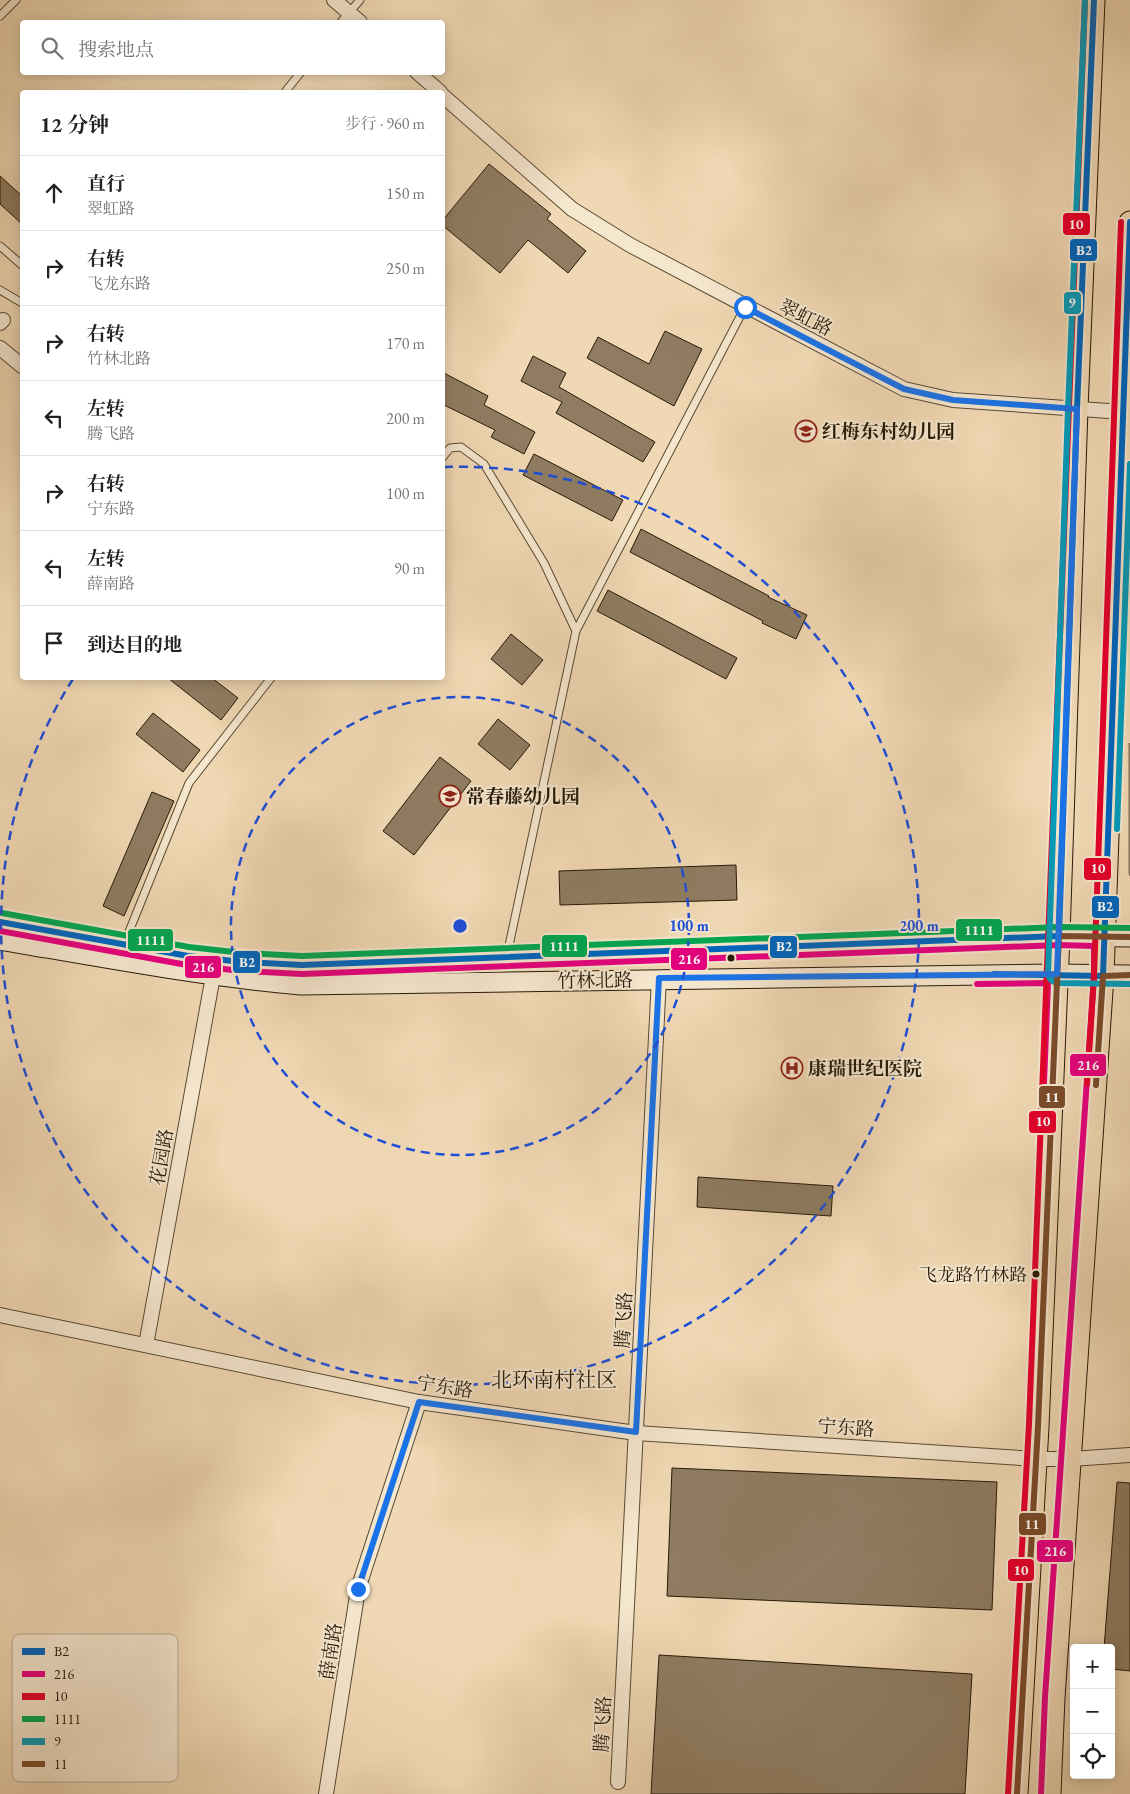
<!DOCTYPE html>
<html lang="zh">
<meta charset="utf-8">
<style>
body{margin:0;font-family:"EB Garamond","Noto Serif SC",serif;background:#f6f6f6;color:#222}
.controls{position:absolute;right:15px;bottom:15px;display:grid;overflow:hidden;border-radius:5px;box-shadow:0 2px 12px #0003}
.controls button{width:45px;height:45px;display:grid;place-items:center;padding:0;border:0;border-bottom:1px solid #e0e0e0;background:#fff;color:#222;font:25px sans-serif}
.stop{position:absolute;width:15px;height:15px;margin:-11px;border:4px solid #1a73e8;border-radius:50%;background:#fff}
.stop.end{background:#1a73e8;border-color:#fff;box-shadow:0 1px 5px #0008}
.list{margin:0;padding:0;list-style:none}
h2{display:flex;justify-content:space-between;align-items:center;height:65px;margin:0;padding:0 20px;font-size:21px}
h2 small{font-size:16px;font-weight:400;color:#767676}
.list li{display:grid;grid-template-columns:32px 1fr auto;gap:15px;align-items:center;box-sizing:border-box;height:75px;padding:0 20px;border-top:1px solid #e0e0e0}
.list b{display:block;font-size:19px;white-space:nowrap}
.list p{margin:0;font-size:16px;white-space:nowrap;color:#767676}
.list em{font-size:16px;font-style:normal;color:#767676}
.icon{flex:none;width:28px;height:28px;fill:none;stroke:currentColor;stroke-width:2;stroke-linecap:round;stroke-linejoin:round}
.map{position:relative;flex:none;width:1130px;height:1794px;overflow:hidden}
.search{position:absolute;background:#fff;box-shadow:0 2px 12px #0003;left:20px;top:20px;width:425px;height:55px;display:flex;align-items:center;gap:12px;box-sizing:border-box;padding:0 18px;border-radius:5px;color:#767676;font-size:19px}
.panel{position:absolute;background:#fff;box-shadow:0 2px 12px #0003;left:20px;top:90px;width:425px;height:590px;border-radius:5px}
.map>svg:first-child{display:block}
.green{fill:#ceb897;stroke:#7a684f}
.building{fill:#8f7c61;stroke:#261907}
.lines{fill:none;stroke-linecap:round;stroke-linejoin:round}
.service-casing{stroke:#584932;stroke-width:9}
.minor-casing{stroke:#584932;stroke-width:16}
.secondary-casing{stroke:#261907;stroke-width:21}
.primary-casing{stroke:#261907;stroke-width:23}
.service{stroke:#f5e6ce;stroke-width:7}
.minor{stroke:#f5e6ce;stroke-width:14}
.secondary{stroke:#f5e6ce;stroke-width:19}
.primary{stroke:#f0d8b4;stroke-width:21}
.bus-1-casing{stroke:#f5e6ce;stroke-width:10}
.bus-2-casing{stroke:#f5e6ce;stroke-width:10}
.bus-3-casing{stroke:#f5e6ce;stroke-width:10}
.bus-4-casing{stroke:#f5e6ce;stroke-width:10}
.bus-5-casing{stroke:#f5e6ce;stroke-width:10}
.bus-6-casing{stroke:#f5e6ce;stroke-width:10}
.bus-1{stroke:#0065bd;stroke-width:6}
.bus-2{stroke:#e5007d;stroke-width:6}
.bus-3{stroke:#e4002b;stroke-width:6}
.bus-4{stroke:#00a651;stroke-width:6}
.bus-5{stroke:#049bba;stroke-width:6}
.bus-6{stroke:#7a4b2a;stroke-width:6}
.route{stroke:#1a73e8;stroke-width:6}
.ring{fill:none;stroke:#1d4ed8;stroke-width:2.5;stroke-dasharray:9 6}
.bus-dot{fill:#261907;stroke:#f5e6ce;stroke-width:2}
.labels{text-anchor:middle;stroke-width:4;stroke-linejoin:round;paint-order:stroke}
.bus-label{font-size:18px;fill:#261907;stroke:#f5e6ce;text-anchor:end}
.street-label{font-size:19px;fill:#261907;stroke:#f5e6ce}
.poi-label{font-size:19px;font-weight:bold;fill:#261907;stroke:#f5e6ce;text-anchor:start}
.quarter-label{font-size:21px;fill:#261907;stroke:#f5e6ce}
.key{fill:#f5e6ce;stroke:#b7a892;stroke-width:1}
.key-label{font-size:14px;fill:#261907}
.centre{fill:#1d4ed8;stroke:#f5e6ce;stroke-width:2.5}
.ring-label{font-size:15px;text-anchor:middle;font-weight:bold;fill:#1d4ed8;stroke:#f5e6ce;stroke-width:4;stroke-linejoin:round;paint-order:stroke}
.line-badge{stroke:#f5e6ce;stroke-width:2}
.badge-label{font-size:14px;text-anchor:middle;font-weight:bold;fill:#fff}
</style>
<div class="map">
<svg width="1130" height="1794" viewBox="0 0 1130 1794">
<rect width="100%" height="100%" fill="#f0d8b4"/>
<filter id="stains"><feTurbulence type="fractalNoise" baseFrequency=".004" numOctaves="4"/><feColorMatrix values="0 0 0 0 .2 0 0 0 0 .09 0 0 0 0 .02 0 0 0 .5 -.17"/></filter>
<radialGradient id="worn" r=".72"><stop offset=".6" stop-color="#630" stop-opacity="0"/><stop offset="1" stop-color="#630" stop-opacity=".3"/></radialGradient>
<polygon class="green" points="1129,743 1130,744 1130,876 1129,873"/>
<g class="building">
<polygon points="489,164 551,214 547,219 586,251 568,273 528,240 500,273 442,225 442,221"/>
<polygon points="0,176 22,196 22,224 0,204"/>
<polygon points="665,331 702,349 674,406 587,358 598,337 649,364"/>
<polygon points="533,356 566,373 559,387 655,442 643,462 556,413 562,402 521,381"/>
<polygon points="442,372 488,396 484,405 535,432 524,454 491,437 495,430 442,404"/>
<polygon points="534,454 623,500 612,521 523,475"/>
<polygon points="641,529 769,596 768,597 807,615 796,639 762,623 763,621 630,552"/>
<polygon points="608,590 737,658 726,679 597,611"/>
<polygon points="511,634 543,660 522,685 491,659"/>
<polygon points="168,678 212,678 238,698 221,720"/>
<polygon points="153,713 200,750 183,772 136,734"/>
<polygon points="498,719 530,745 510,770 478,744"/>
<polygon points="440,757 471,781 414,855 383,831"/>
<polygon points="152,792 174,801 124,916 103,906"/>
<polygon points="736,865 737,900 560,905 559,871"/>
<polygon points="698,1177 833,1186 831,1216 697,1207"/>
<polygon points="672,1468 997,1482 992,1610 667,1596"/>
<polygon points="1117,1482 1130,1483 1130,1671 1111,1669 1111,1648 1104,1648"/>
<polygon points="659,1655 972,1674 965,1794 651,1794"/>
</g>
<g class="lines">
<g class="service-casing">
<g id="service">
<polyline points="0,16 16,0"/>
<polyline points="341,22 360,0"/>
<polyline points="285,92 301,72"/>
<polyline points="0,246 22,265"/>
<polyline points="0,290 22,303"/>
<polyline points="442,458 450,448 461,447 484,464 544,563 576,631 507,955"/>
<polyline points="576,631 745,307"/>
<polyline points="124,944 189,783 271,678"/>
</g>
</g>
<g class="minor-casing">
<g id="minor">
<polyline points="334,0 360,22"/>
<polyline points="417,72 440,92"/>
<polyline points="442,95 572,209 630,245 904,389 953,400 1123,412"/>
<polyline points="0,323 3,320"/>
<polyline points="0,348 22,366"/>
<polyline points="0,1315 419,1402 636,1433 1036,1459 1071,1459 1130,1455"/>
<polyline points="146,1345 213,976"/>
<polyline points="618,1782 659,978"/>
<polyline points="326,1794 358,1589 419,1402"/>
</g>
</g>
<g class="secondary-casing">
<g id="secondary">
<polyline points="0,922 188,956 242,962 302,965 1059,936 1130,937"/>
<path d="M0,940C100,957 200,976 301,985L1057,974L1130,975"/>
</g>
</g>
<g class="primary-casing">
<g id="primary">
<polyline points="1017,1794 1038,1427 1059,936 1077,409 1094,0"/>
<polyline points="1050,1794 1054,1698 1103,976 1130,222"/>
</g>
</g>
<use href="#service" class="service"/>
<use href="#minor" class="minor"/>
<use href="#secondary" class="secondary"/>
<use href="#primary" class="primary"/>
<g class="bus-1-casing">
<g id="bus-1">
<polyline points="0,922 188,956 242,962 302,965 1059,936 1077,409 1094,0"/>
<polyline points="994,974 1103,976 1130,222"/>
</g>
</g>
<g class="bus-2-casing">
<g id="bus-2">
<polyline points="0,931 187,965 242,971 302,974 1059,945 1094,946 1094,976 1045,1697 1041,1794"/>
<polyline points="977,984 1048,983 1044,1083"/>
</g>
</g>
<g class="bus-3-casing">
<g id="bus-3">
<polyline points="1087,1084 1094,976 1121,222"/>
<path d="M1008,1794C1015,1670 1023,1547 1029,1424C1052,950 1066,475 1085,0"/>
</g>
</g>
<g class="bus-4-casing">
<polyline id="bus-4" points="2,913 189,947 243,953 302,956 1059,927 1130,928"/>
</g>
<g class="bus-5-casing">
<g id="bus-5">
<polyline points="1085,0 1068,409 1048,975 1051,980 1056,983 1130,984"/>
<polyline points="1117,829 1130,464"/>
</g>
</g>
<g class="bus-6-casing">
<g id="bus-6">
<polyline points="1096,1085 1103,976 1130,975"/>
<polyline points="1017,1794 1038,1427 1059,936 1130,937"/>
</g>
</g>
<use href="#bus-1" class="bus-1"/>
<use href="#bus-2" class="bus-2"/>
<use href="#bus-3" class="bus-3"/>
<use href="#bus-4" class="bus-4"/>
<use href="#bus-5" class="bus-5"/>
<use href="#bus-6" class="bus-6"/>
</g>
<g class="lines">
<polyline class="route" points="358,1589 419,1402 636,1432 659,978 1057,974 1077,409 953,400 904,389 745,307"/>
</g>
<g class="ring">
<circle cx="460" cy="926" r="229"/>
<path d="M444 467A459 459 0 1 1 73 679"/>
</g>
<defs>
<g id="school-ring" transform="scale(1.125)"><circle r="9.5" fill="#f5e6ce" stroke="#8f2418" stroke-width="1.5"/><path d="M0-5L7-2L0 1L-7-2ZM-4 1L0 2.5L4 1V4Q0 6-4 4Z" fill="#8f2418"/></g>
<g id="hospital-ring" transform="scale(1.125)"><circle r="9.5" fill="#f5e6ce" stroke="#8f2418" stroke-width="1.5"/><path d="M-5-5h3v3.5h4V-5h3V5h-3V1.5h-4V5h-3Z" fill="#8f2418"/></g>
</defs>
<g fill-rule="evenodd">
<use href="#school-ring" x="806" y="431"/>
<use href="#school-ring" x="450" y="796"/>
<use href="#hospital-ring" x="792" y="1068"/>
</g>
<g class="bus-dot">
<circle cx="731" cy="958" r="4.5"/>
<circle cx="1036" cy="1274" r="4.5"/>
</g>
<g class="labels">
<g class="bus-label">
<text x="1027" y="1281">飞龙路竹林路</text>
</g>
<g class="street-label">
<text transform="translate(806 317) rotate(27)" y="7">翠虹路</text>
<text transform="translate(595 980) rotate(-1)" y="7">竹林北路</text>
<text transform="translate(161 1157) rotate(-80)" y="7">花园路</text>
<text transform="translate(623 1320) rotate(-87)" y="7">腾飞路</text>
<text transform="translate(445 1386) rotate(9)" y="7">宁东路</text>
<text transform="translate(846 1427) rotate(4)" y="7">宁东路</text>
<text transform="translate(330 1651) rotate(-81)" y="7">薛南路</text>
<text transform="translate(602 1724) rotate(-87)" y="7">腾飞路</text>
</g>
<g class="poi-label">
<text x="822" y="438">红梅东村幼儿园</text>
<text x="466" y="803">常春藤幼儿园</text>
<text x="808" y="1075">康瑞世纪医院</text>
</g>
<g class="quarter-label">
<text x="554" y="1387">北环南村社区</text>
</g>
</g>
<rect x="12" y="1634" width="166" height="148" rx="8" class="key"/>
<rect x="22" y="1648" width="23" height="7" fill="#0065bd"/>
<rect x="22" y="1671" width="23" height="6" fill="#e5007d"/>
<rect x="22" y="1693" width="23" height="7" fill="#e4002b"/>
<rect x="22" y="1716" width="23" height="6" fill="#00a651"/>
<rect x="22" y="1738" width="23" height="7" fill="#049bba"/>
<rect x="22" y="1761" width="23" height="6" fill="#7a4b2a"/>
<g class="key-label">
<text x="54" y="1656">B2</text>
<text x="54" y="1679">216</text>
<text x="54" y="1701">10</text>
<text x="54" y="1724">1111</text>
<text x="54" y="1746">9</text>
<text x="54" y="1769">11</text>
</g>
<circle cx="460" cy="926" r="8" class="centre"/>
<g class="ring-label">
<text x="689" y="931">100 m</text>
<text x="919" y="931">200 m</text>
</g>
<g class="line-badge">
<rect x="1062" y="212" width="29" height="24" rx="5" fill="#e4002b"/>
<rect x="1069" y="238" width="29" height="24" rx="5" fill="#0065bd"/>
<rect x="1063" y="291" width="19" height="24" rx="5" fill="#049bba"/>
<rect x="1083" y="857" width="29" height="24" rx="5" fill="#e4002b"/>
<rect x="1091" y="895" width="29" height="24" rx="5" fill="#0065bd"/>
<rect x="955" y="918" width="48" height="24" rx="5" fill="#00a651"/>
<rect x="127" y="928" width="47" height="24" rx="5" fill="#00a651"/>
<rect x="541" y="934" width="47" height="24" rx="5" fill="#00a651"/>
<rect x="769" y="935" width="29" height="24" rx="5" fill="#0065bd"/>
<rect x="670" y="947" width="38" height="24" rx="5" fill="#e5007d"/>
<rect x="232" y="950" width="29" height="24" rx="5" fill="#0065bd"/>
<rect x="184" y="955" width="38" height="24" rx="5" fill="#e5007d"/>
<rect x="1069" y="1053" width="38" height="24" rx="5" fill="#e5007d"/>
<rect x="1038" y="1085" width="28" height="24" rx="5" fill="#7a4b2a"/>
<rect x="1028" y="1110" width="29" height="24" rx="5" fill="#e4002b"/>
<rect x="1018" y="1512" width="29" height="24" rx="5" fill="#7a4b2a"/>
<rect x="1036" y="1539" width="38" height="24" rx="5" fill="#e5007d"/>
<rect x="1007" y="1558" width="28" height="24" rx="5" fill="#e4002b"/>
</g>
<g class="badge-label">
<text x="1076" y="229">10</text>
<text x="1084" y="255">B2</text>
<text x="1072" y="307">9</text>
<text x="1098" y="873">10</text>
<text x="1105" y="911">B2</text>
<text x="979" y="935">1111</text>
<text x="151" y="945">1111</text>
<text x="564" y="951">1111</text>
<text x="784" y="951">B2</text>
<text x="689" y="964">216</text>
<text x="247" y="967">B2</text>
<text x="203" y="972">216</text>
<text x="1088" y="1070">216</text>
<text x="1052" y="1102">11</text>
<text x="1043" y="1126">10</text>
<text x="1032" y="1529">11</text>
<text x="1055" y="1556">216</text>
<text x="1021" y="1575">10</text>
</g>
<rect width="100%" height="100%" filter="url(#stains)"/>
<rect width="100%" height="100%" fill="url(#worn)"/>
</svg>
<div class="controls">
<button>+</button>
<button>−</button>
<button><svg class="icon" aria-label="locate" viewBox="0 0 24 24"><circle cx="12" cy="12" r="6"/><path d="M12 2v4M12 18v4M2 12h4M18 12h4"/></svg></button>
</div>
<div class="stop" style="left:745px;top:307px"></div>
<div class="stop end" style="left:358px;top:1589px"></div>
<div class="search"><svg class="icon" aria-label="search" viewBox="0 0 24 24"><circle cx="10" cy="10" r="6"/><path d="M15 15l6 6"/></svg>搜索地点</div>
<section class="panel">
<h2>12 分钟<small>步行 · 960 m</small></h2>
<ul class="list">
<li><svg class="icon" aria-label="ahead" viewBox="0 0 24 24"><path d="M12 20V5M6 11l6-6 6 6"/></svg><div><b>直行</b><p>翠虹路</p></div><em>150 m</em></li>
<li><svg class="icon" aria-label="right" viewBox="0 0 24 24"><path d="M7 20v-9h11M14 6l5 5-5 5"/></svg><div><b>右转</b><p>飞龙东路</p></div><em>250 m</em></li>
<li><svg class="icon" aria-label="right" viewBox="0 0 24 24"><path d="M7 20v-9h11M14 6l5 5-5 5"/></svg><div><b>右转</b><p>竹林北路</p></div><em>170 m</em></li>
<li><svg class="icon" aria-label="left" viewBox="0 0 24 24"><path d="M17 20v-9H6M10 6l-5 5 5 5"/></svg><div><b>左转</b><p>腾飞路</p></div><em>200 m</em></li>
<li><svg class="icon" aria-label="right" viewBox="0 0 24 24"><path d="M7 20v-9h11M14 6l5 5-5 5"/></svg><div><b>右转</b><p>宁东路</p></div><em>100 m</em></li>
<li><svg class="icon" aria-label="left" viewBox="0 0 24 24"><path d="M17 20v-9H6M10 6l-5 5 5 5"/></svg><div><b>左转</b><p>薛南路</p></div><em>90 m</em></li>
<li><svg class="icon" aria-label="arrive" viewBox="0 0 24 24"><path d="M6 21V4h12l-3 4 3 4H6"/></svg><div><b>到达目的地</b></div></li>
</ul>
</section>
</div>
